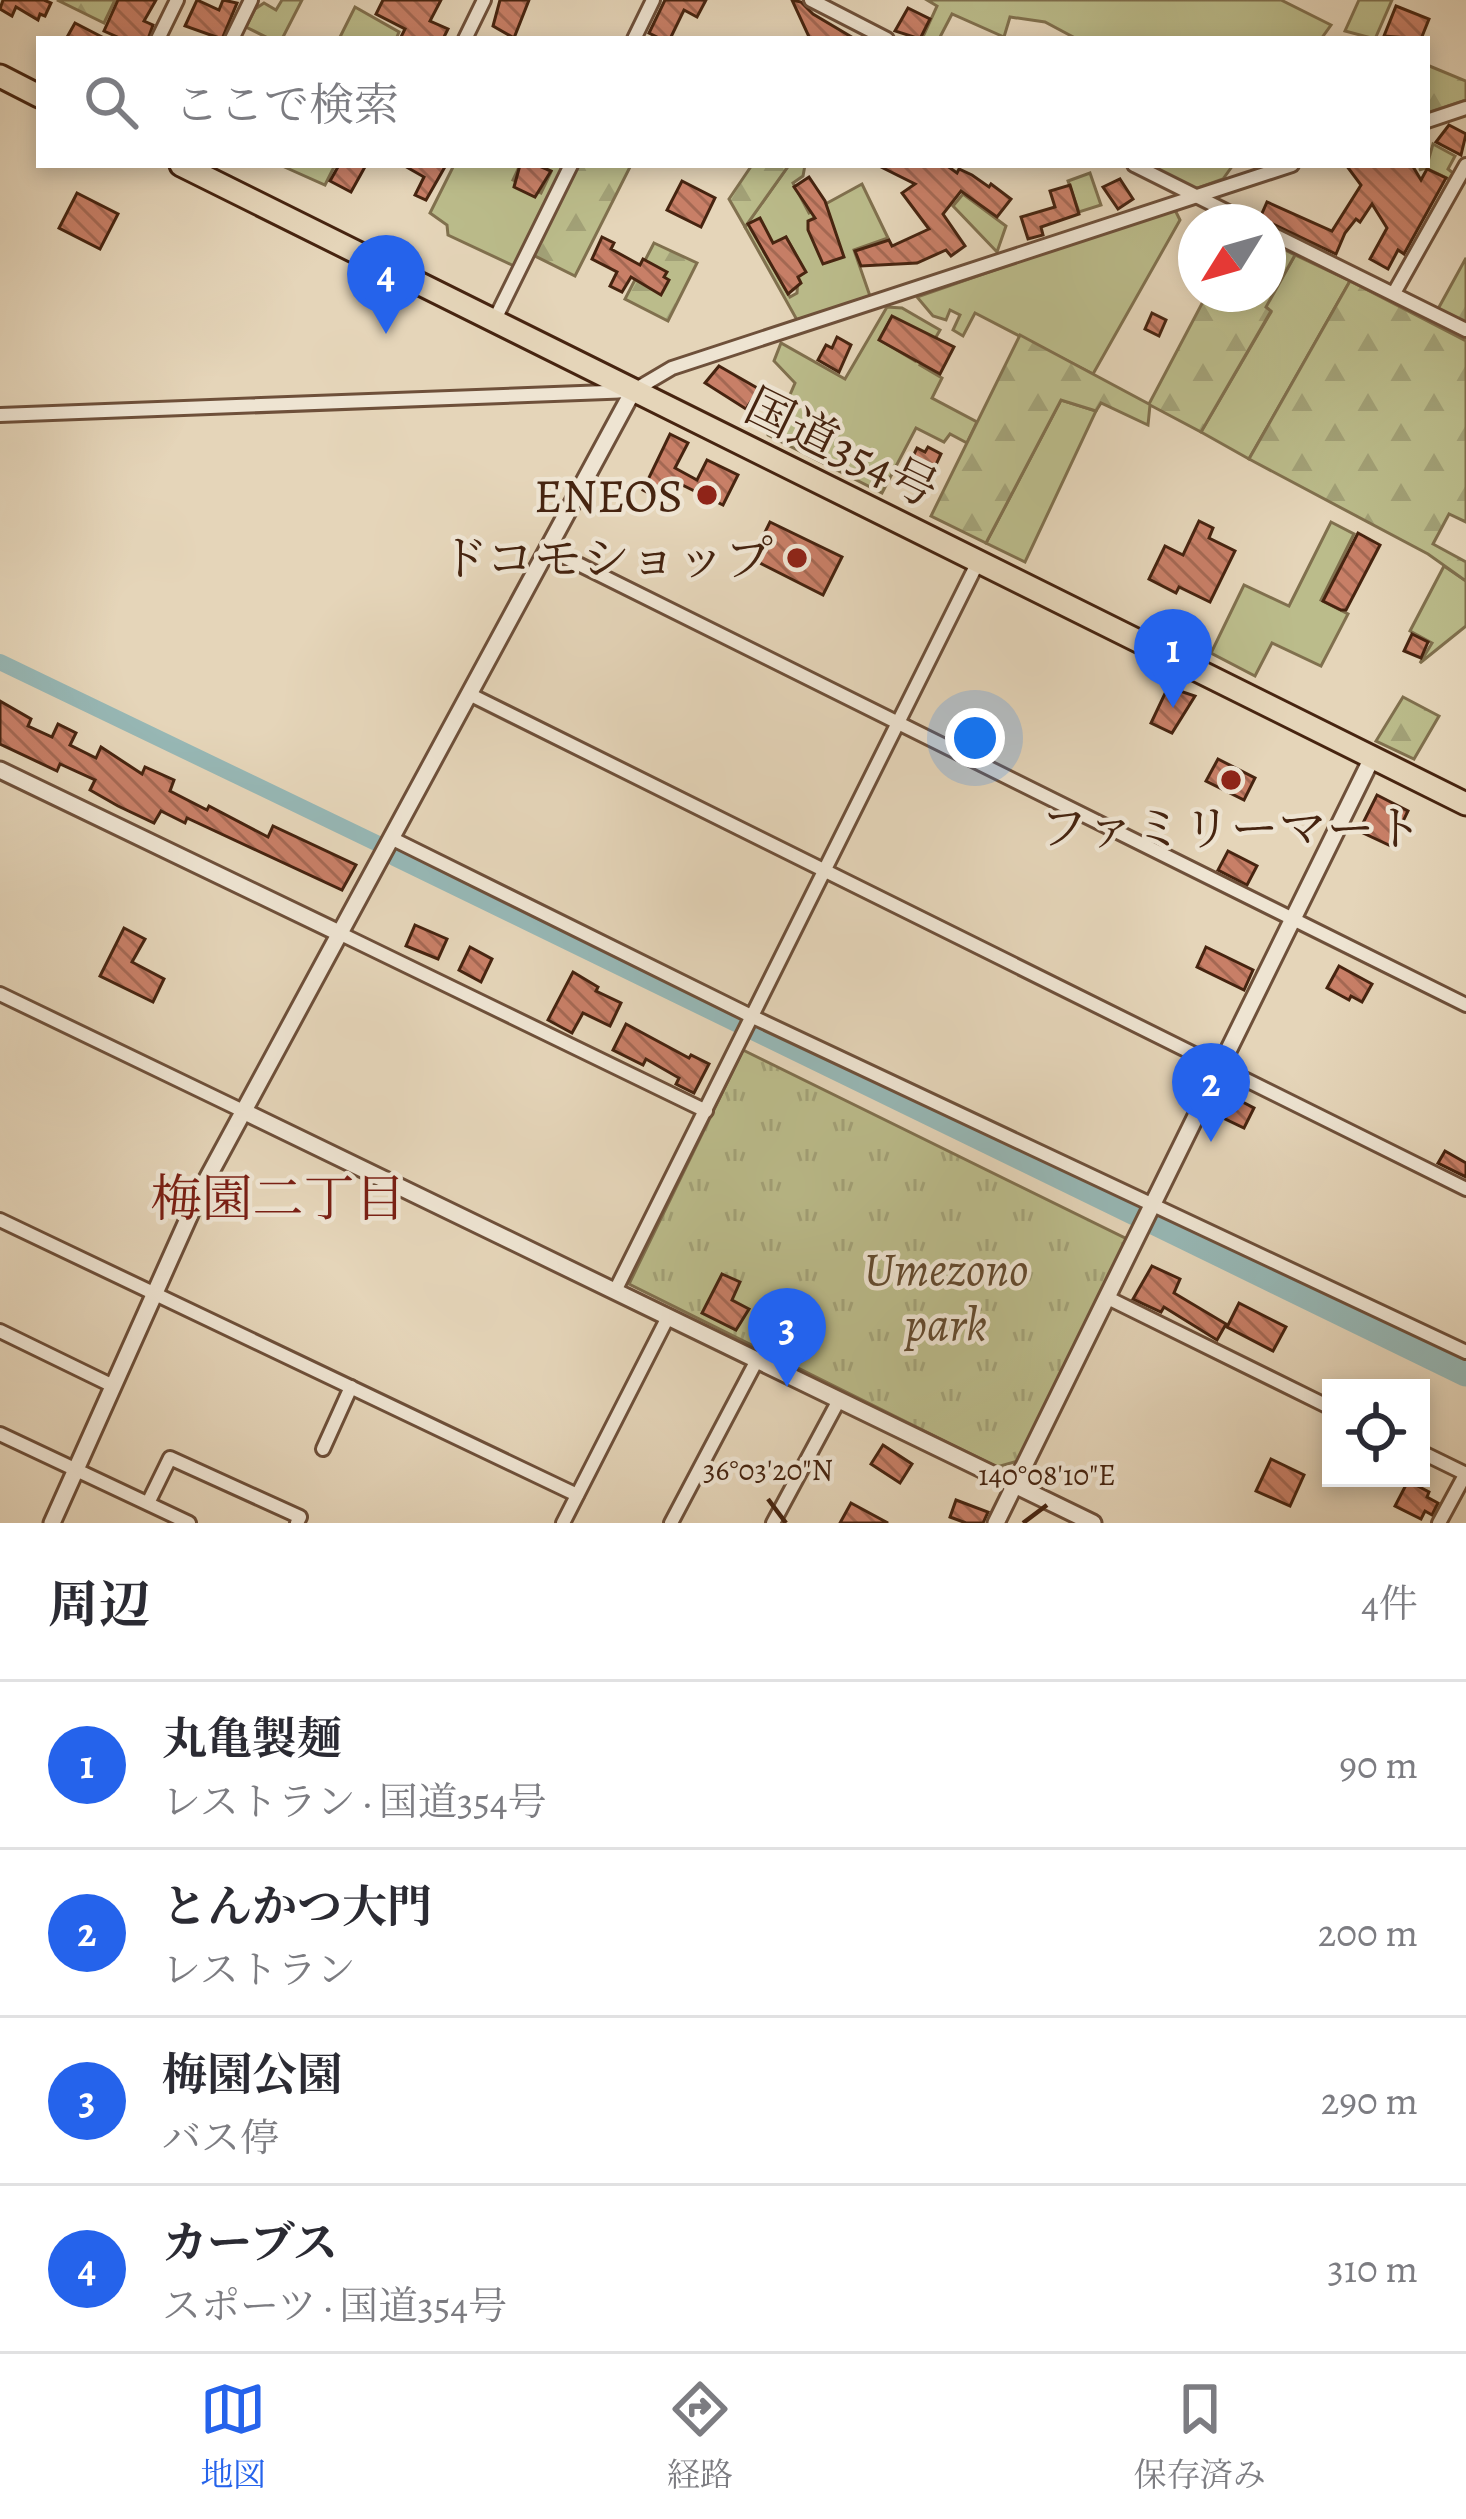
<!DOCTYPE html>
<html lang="ja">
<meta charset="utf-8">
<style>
body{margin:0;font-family:Alegreya,"Noto Serif JP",serif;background:#f2f2f3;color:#2b2b33}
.controls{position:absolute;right:36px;bottom:36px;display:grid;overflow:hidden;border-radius:0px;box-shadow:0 6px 18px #0003}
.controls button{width:108px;height:108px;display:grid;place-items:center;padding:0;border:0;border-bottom:3px solid #e1e1e2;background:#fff;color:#2b2b33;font:60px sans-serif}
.compass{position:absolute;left:1178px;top:204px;width:108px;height:108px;border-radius:50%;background:#fff;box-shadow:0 6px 18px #0003;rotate:233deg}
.you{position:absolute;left:975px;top:738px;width:42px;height:42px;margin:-30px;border:9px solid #fff;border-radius:50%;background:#1a73e8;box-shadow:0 0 0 18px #1a73e833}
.badge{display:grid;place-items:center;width:78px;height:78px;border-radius:50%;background:#2563eb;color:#fff;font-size:39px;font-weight:700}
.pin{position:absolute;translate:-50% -99px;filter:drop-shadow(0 3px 6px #0008)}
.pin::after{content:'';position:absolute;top:63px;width:42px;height:36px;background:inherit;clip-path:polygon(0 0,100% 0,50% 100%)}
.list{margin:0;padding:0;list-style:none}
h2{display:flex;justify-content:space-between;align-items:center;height:156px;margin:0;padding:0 48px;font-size:51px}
h2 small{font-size:39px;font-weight:400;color:#7c7c81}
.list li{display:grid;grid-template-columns:78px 1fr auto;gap:36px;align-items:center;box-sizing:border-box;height:168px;padding:0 48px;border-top:3px solid #e1e1e2}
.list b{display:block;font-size:45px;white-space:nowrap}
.list p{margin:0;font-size:39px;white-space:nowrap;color:#7c7c81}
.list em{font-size:39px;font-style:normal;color:#7c7c81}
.icon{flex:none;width:66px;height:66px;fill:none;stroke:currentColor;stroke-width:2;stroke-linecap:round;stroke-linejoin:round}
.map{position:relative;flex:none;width:1466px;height:1523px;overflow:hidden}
.search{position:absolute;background:#fff;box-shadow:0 6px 18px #0003;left:36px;right:36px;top:36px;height:132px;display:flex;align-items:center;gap:30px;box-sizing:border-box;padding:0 42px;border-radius:0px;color:#7c7c81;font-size:45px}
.sheet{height:828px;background:#fff}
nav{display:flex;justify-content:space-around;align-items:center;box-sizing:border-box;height:168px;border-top:3px solid #e1e1e2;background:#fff;font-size:33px;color:#7c7c81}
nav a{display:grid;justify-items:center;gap:6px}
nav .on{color:#2563eb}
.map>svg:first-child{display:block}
.green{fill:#bbbc8b;stroke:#80704e;stroke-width:3;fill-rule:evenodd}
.forest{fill:url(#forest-firs);stroke:#80704e;stroke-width:3}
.park{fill:url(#park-tufts);stroke:#80704e;stroke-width:3}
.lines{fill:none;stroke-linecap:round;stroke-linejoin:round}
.canal{stroke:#97b8b6;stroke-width:16}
.river{stroke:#97b8b6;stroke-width:27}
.building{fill:url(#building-back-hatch);stroke:#462410;stroke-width:3}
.minor-casing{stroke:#6e503a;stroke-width:18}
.tertiary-casing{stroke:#6e503a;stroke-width:21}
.trunk-casing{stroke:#462410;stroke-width:27}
.minor{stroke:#eee4d2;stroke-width:12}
.tertiary{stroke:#eee4d2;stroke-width:15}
.trunk{stroke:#e5d5b9;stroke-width:21}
.ticks{fill:none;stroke:#462410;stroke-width:4.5}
.poi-dot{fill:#8f2418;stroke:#eee4d2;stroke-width:4.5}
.labels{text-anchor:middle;stroke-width:9;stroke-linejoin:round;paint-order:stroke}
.street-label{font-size:48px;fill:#462410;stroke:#eee4d2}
.poi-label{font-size:48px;fill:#462410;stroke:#eee4d2;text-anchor:end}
.park-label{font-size:48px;font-style:italic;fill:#634a2f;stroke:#eee4d2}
.neighbourhood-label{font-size:51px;fill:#7a1f14;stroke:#eee4d2}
.ticks-label{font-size:30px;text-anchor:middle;fill:#462410;stroke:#eee4d2;stroke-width:9;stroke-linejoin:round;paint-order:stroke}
</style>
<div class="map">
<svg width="1466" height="1523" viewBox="0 0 1466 1523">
<defs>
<pattern id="forest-firs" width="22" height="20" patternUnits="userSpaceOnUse" patternTransform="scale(3)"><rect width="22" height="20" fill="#bbbc8b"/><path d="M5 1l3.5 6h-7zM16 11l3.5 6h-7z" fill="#a2a177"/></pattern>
<pattern id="park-tufts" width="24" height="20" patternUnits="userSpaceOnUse" patternTransform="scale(3)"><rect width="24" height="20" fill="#bbbc8b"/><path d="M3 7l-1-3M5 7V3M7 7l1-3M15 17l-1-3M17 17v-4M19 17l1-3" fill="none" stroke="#a2a177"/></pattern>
<pattern id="building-back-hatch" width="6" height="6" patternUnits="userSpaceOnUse" patternTransform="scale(3)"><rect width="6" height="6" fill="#c87f67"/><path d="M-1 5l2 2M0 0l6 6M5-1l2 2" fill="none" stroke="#a46853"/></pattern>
</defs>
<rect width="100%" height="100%" fill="#e5d5b9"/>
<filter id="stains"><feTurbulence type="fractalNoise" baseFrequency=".00167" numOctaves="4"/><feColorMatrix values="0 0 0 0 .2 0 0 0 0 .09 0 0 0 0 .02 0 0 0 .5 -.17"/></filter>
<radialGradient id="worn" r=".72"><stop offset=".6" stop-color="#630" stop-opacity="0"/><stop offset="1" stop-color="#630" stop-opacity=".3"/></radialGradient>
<g class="green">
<polygon points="282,0 302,0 282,39 270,39 246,27 255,9 264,3 276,10"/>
<polygon points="927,0 1281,0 1331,25 1321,39 1077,39 1045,22 1010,17 1004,37 952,14 939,39 922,39 937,6"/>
<polygon points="1359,0 1392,0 1375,39 1345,31"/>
<polygon points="355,7 399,32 396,39 339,39"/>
<polygon points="1433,144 1455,156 1448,169 1453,173 1449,179 1426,168 1419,170 1427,165"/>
<polygon points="280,165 335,165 325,185"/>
<polygon points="454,165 520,165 513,180 541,193 551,172 537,165 564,165 514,266 448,235 447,225 430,213"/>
<path d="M789,165H805L803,176L793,183L809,213L862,184L888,238L854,250L870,296L797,320L745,227ZM786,237L805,272L798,277L797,293L790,297L764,252Z"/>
<polygon points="1147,165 1233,165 1223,179 1195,189"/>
<polygon points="1090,173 1101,205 1079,212 1068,181"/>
<polygon points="963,194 1006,226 997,252 953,206"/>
<polygon points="1174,208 1180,220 1093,374 975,313 963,336 953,330 960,315 950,310 946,320 933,316 917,297"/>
<polygon points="1295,255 1350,281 1249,459 1201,432 1271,312 1265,307"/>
<path d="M887,307L902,308L940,330L920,365L942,378L932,398L977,422L967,443L950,434L944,442L916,428L882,493L768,435L766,426L773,418L767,406L773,397L786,404L795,383L774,361L781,343L845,379ZM890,320L926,339L915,361L880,340Z"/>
<polygon points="1061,400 1096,411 1025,562 986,543"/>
<polygon points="1331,522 1354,534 1321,600 1348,614 1321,666 1272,643 1255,676 1211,653 1244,585 1289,606"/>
<polygon points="1444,566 1466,581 1466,626 1420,663 1432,643 1410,631"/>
</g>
<g class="forest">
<polygon points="57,0 115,0 104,23"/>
<polygon points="1427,65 1466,81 1466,100 1427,113"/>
<polygon points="577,165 631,165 575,276 533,255"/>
<polygon points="752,165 789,165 745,227 729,199"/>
<polygon points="1268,241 1295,255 1266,307 1271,311 1201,432 1150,405 1148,425 1101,403 1096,411 1061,400 986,543 931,516 1020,335 1149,404 1207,294 1268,294"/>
<polygon points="654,243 697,263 668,321 625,299"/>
<polygon points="1466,258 1466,324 1438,309"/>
<polygon points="1350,281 1466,341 1466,522 1449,514 1433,544 1466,562 1466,581 1428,554 1249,459"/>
<polygon points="1403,697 1439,716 1414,759 1376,741"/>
</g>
<polygon class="park" points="743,1050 1127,1239 1018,1461 997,1467 629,1284"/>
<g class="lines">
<polyline class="canal" points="0,662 397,853"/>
<polyline class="river" points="397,853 1466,1373"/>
</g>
<g class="building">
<polygon points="3,0 44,0 51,3 45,16 40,14 38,20 16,7 12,16 0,9"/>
<polygon points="118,0 156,0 144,21 153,25 148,39 122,39 104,31"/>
<polygon points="197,0 219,10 223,0 237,3 222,39 185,26"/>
<polygon points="383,0 441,0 430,21 448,29 443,39 400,39 405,29 376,14"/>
<polygon points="500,0 529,0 514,38 493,26"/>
<polygon points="665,0 706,0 697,17 684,10 670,39 661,39 649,33"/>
<polygon points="792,0 801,2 813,14 855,39 810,39"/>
<polygon points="1396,6 1429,19 1421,39 1384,36"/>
<polygon points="908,8 930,19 920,39 895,31"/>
<polygon points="75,23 106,39 66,39"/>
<polygon points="1449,125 1466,134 1461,155 1436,142"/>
<polygon points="339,165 366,165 351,192 330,181"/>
<polygon points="403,165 446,165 426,200 415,195 424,177"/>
<polygon points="520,165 537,165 551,171 535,197 514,187"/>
<polygon points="877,165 946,165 957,173 959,169 972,175 989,187 991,184 1011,199 997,217 961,191 943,214 965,246 951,256 946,250 917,263 861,266 855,251 889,240 892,246 929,229 902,193 915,184"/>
<polygon points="1346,165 1412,165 1421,180 1427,169 1446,178 1404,254 1398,250 1388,269 1370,259 1387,228 1372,204 1360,222 1356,219 1345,233 1336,254 1260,218 1267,202 1332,231 1361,185"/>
<polygon points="809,177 825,201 844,257 823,264 808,230 808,221 815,218 794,187"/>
<polygon points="1120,179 1133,199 1118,209 1103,187"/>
<polygon points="682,181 715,198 701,227 667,210"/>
<polygon points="1070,185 1079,214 1041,227 1043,235 1028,239 1021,217 1055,207 1050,191"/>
<polygon points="77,193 118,214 100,249 59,228"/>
<polygon points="760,218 773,243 786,237 806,272 798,277 801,283 788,294 748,224"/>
<polygon points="602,237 614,243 611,249 640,265 643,259 667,272 664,277 669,280 661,295 631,277 622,292 610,286 617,272 592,259"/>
<polygon points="1152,313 1166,320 1159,336 1145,329"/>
<polygon points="892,316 954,347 940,374 879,340"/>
<polygon points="837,337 851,345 839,372 818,360 826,345 832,348"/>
<polygon points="719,366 759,389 746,409 705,383"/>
<polygon points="670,434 688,443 675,468 697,480 707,460 738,475 723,505 670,479 660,499 643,490"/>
<polygon points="928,447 941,454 933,471 911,460 917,448 925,452"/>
<polygon points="1199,521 1213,528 1209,538 1235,551 1210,602 1179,587 1176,593 1149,579 1165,546 1183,555"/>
<polygon points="770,522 842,557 823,595 752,559"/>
<polygon points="1358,533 1380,545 1346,610 1341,610 1323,601"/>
<polygon points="1412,634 1428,642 1421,658 1404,651"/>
<polygon points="1168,687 1195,696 1172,733 1151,723"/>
<polygon points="0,701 31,719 28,726 52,737 58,724 76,733 70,745 96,758 101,747 142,774 145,767 174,780 170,791 207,810 209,806 268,837 273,826 356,865 342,890 187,818 185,823 161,811 154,823 118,806 90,790 95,780 60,764 57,771 0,744"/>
<polygon points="1218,759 1255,778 1244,800 1206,781"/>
<polygon points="1377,795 1408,811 1391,846 1359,831"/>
<polygon points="1228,851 1257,866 1247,885 1218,870"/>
<polygon points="415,925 447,939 438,959 406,946"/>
<polygon points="124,928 145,939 132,962 164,979 153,1002 100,976"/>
<polygon points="470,947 492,959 481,982 459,970"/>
<polygon points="1206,947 1253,970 1244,990 1197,967"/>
<polygon points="1339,966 1372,984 1362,1002 1351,996 1349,1000 1327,988"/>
<polygon points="573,972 598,987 596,991 621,1003 610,1026 583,1013 572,1033 548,1020"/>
<polygon points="626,1024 689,1058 691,1055 709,1064 694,1093 676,1084 679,1078 646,1059 643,1065 613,1050"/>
<polygon points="1229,1095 1254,1108 1244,1128 1219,1116"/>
<polygon points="1445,1151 1466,1163 1466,1177 1438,1163"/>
<polygon points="1152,1266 1180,1279 1174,1293 1226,1324 1217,1340 1164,1307 1161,1312 1133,1299"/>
<polygon points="722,1274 740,1282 732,1300 749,1309 736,1330 702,1313"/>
<polygon points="1239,1303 1286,1327 1273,1351 1227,1327"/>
<polygon points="883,1445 912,1464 900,1483 871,1464"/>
<polygon points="1271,1459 1304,1475 1290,1506 1256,1491"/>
<polygon points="1408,1481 1429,1492 1427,1497 1438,1503 1432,1515 1425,1511 1421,1519 1395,1506"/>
<polygon points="956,1500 988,1512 983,1523 966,1523 950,1517"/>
<polygon points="851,1503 888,1523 840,1523"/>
</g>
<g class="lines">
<g class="minor-casing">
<g id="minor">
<polyline points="811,0 887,39"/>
<polyline points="158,39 177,0"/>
<polyline points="232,39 251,0"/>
<polyline points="465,39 484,0"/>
<polyline points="634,39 653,0"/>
<polyline points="1427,121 1466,108"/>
<polyline points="1134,165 1248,222"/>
<polyline points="1268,232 1466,330"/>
<polyline points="1394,293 1466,165"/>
<polyline points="494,321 571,165"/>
<polyline points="0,415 633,391 672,368 1292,165"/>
<polyline points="548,549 1466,1005"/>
<polyline points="469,694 1466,1189"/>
<polyline points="391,838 753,1017 1466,1352"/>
<polyline points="339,933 706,1111"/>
<polyline points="0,994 243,1111"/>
<polyline points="0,1220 577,1495"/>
<polyline points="615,1291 978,562"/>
<polyline points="1108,1298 1331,1408"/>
<polyline points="0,1331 111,1385"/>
<polyline points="0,1434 189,1523"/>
<polyline points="323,1449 351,1387"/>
<polyline points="1421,1452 1466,1474"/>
<polyline points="148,1503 170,1458 300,1517 297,1523"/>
<polyline points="563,1523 668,1317"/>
<polyline points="671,1523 757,1360"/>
<polyline points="773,1523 839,1400"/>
<polyline points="1439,1523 1466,1473"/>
</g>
</g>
<g class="tertiary-casing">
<g id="tertiary">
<polyline points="0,770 339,933"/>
<polyline points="243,1111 1093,1523"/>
<polyline points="52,1523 201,1190 633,391"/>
<polyline points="996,1523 1372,758"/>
</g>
</g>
<g class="trunk-casing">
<g id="trunk">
<polyline points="0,76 39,96"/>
<polyline points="181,165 1466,804"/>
</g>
</g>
<use href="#minor" class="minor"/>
<use href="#tertiary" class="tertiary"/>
<use href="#trunk" class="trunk"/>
</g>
<path class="ticks" d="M768,1499L786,1523M1023,1523L1047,1505"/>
<g class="poi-dot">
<circle cx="707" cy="495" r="12"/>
<circle cx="797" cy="558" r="12"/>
<circle cx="1231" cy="780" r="12"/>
</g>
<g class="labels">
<g class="street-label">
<text transform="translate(842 447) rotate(26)" y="17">国道354号</text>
</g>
<g class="poi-label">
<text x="683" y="512">ENEOS</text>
<text x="773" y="575">ドコモショップ</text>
<text x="1231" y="845" text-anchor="middle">ファミリーマート</text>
</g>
<g class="park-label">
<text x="946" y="1285">Umezono<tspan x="946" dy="55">park</tspan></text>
</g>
<g class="neighbourhood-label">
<text x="278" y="1216">梅園二丁目</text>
</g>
</g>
<g class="ticks-label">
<text x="768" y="1480">36°03'20"N</text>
<text x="1047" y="1485">140°08'10"E</text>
</g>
<rect width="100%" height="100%" filter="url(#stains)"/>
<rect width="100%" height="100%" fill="url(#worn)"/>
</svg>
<div class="controls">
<button><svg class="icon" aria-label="locate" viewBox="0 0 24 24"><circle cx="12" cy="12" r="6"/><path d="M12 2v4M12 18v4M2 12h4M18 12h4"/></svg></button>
</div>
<svg class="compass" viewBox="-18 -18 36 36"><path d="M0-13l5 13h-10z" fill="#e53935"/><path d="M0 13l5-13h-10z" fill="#7c7c81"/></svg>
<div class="you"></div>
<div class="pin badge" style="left:1173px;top:708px">1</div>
<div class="pin badge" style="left:1211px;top:1142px">2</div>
<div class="pin badge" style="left:787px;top:1387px">3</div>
<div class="pin badge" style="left:386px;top:334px">4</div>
<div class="search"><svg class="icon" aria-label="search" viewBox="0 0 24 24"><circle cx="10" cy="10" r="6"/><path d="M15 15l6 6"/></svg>ここで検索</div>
</div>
<section class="sheet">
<h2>周辺<small>4件</small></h2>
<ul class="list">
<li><span class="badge">1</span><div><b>丸亀製麺</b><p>レストラン · 国道354号</p></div><em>90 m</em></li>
<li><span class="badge">2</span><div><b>とんかつ大門</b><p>レストラン</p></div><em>200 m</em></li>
<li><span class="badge">3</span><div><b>梅園公園</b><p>バス停</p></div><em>290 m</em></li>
<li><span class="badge">4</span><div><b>カーブス</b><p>スポーツ · 国道354号</p></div><em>310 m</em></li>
</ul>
</section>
<nav>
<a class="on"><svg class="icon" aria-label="map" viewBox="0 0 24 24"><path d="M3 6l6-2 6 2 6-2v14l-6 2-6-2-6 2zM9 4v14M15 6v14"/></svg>地図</a>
<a><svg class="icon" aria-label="directions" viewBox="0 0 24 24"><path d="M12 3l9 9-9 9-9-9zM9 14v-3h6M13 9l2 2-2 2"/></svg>経路</a>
<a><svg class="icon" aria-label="saved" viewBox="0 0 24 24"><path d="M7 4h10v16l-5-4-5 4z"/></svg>保存済み</a>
</nav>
